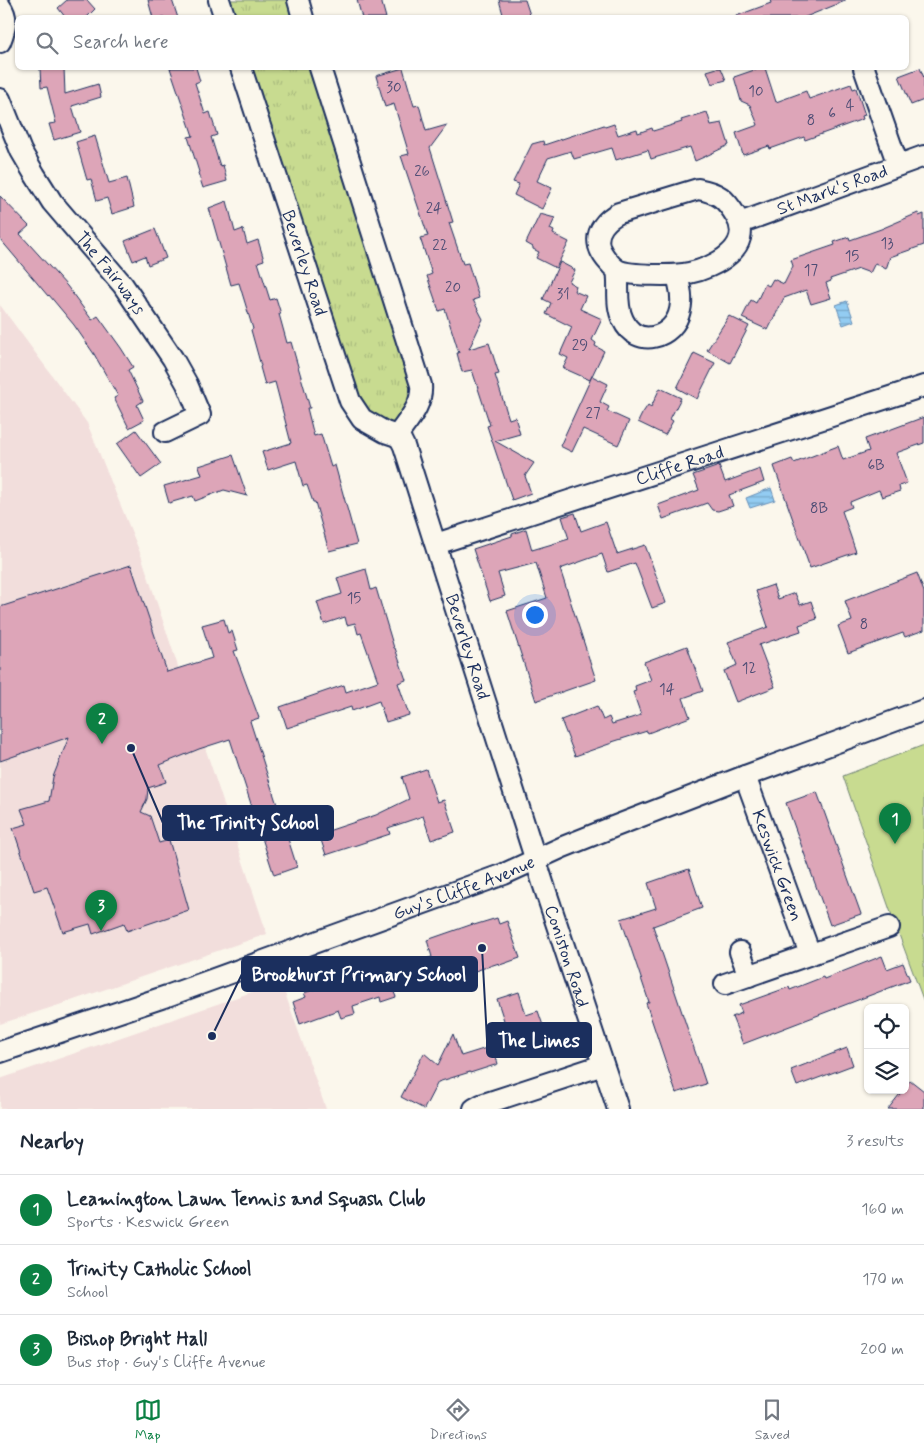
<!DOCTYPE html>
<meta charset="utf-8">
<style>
body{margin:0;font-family:Mynerve,sans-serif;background:#f2f2f3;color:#1f2937}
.controls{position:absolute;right:15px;bottom:15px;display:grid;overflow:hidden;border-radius:8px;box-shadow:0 1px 4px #0004}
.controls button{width:45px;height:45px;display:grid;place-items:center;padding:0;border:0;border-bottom:1px solid #e0e1e3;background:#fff;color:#1f2937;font:25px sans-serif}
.you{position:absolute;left:534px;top:614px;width:18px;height:18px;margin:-12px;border:4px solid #fff;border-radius:50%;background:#1a73e8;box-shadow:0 0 0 8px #1a73e833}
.badge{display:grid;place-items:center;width:32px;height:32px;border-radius:50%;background:#0b8043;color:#fff;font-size:16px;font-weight:700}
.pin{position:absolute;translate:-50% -41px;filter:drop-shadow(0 1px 2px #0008)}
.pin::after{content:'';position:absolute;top:26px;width:18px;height:15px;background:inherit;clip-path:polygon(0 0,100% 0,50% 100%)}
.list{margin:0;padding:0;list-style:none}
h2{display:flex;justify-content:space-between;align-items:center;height:65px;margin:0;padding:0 20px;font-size:21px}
h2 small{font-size:16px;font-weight:400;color:#747a83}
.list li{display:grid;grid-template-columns:32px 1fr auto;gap:15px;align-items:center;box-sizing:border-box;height:70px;padding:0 20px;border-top:1px solid #e0e1e3}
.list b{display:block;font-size:19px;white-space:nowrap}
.list p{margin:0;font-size:16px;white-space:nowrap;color:#747a83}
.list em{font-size:16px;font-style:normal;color:#747a83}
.icon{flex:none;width:28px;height:28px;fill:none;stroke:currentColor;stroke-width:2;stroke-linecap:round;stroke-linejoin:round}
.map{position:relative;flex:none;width:924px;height:1109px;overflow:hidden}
.search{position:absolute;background:#fff;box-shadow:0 1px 4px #0004;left:15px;right:15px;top:15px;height:55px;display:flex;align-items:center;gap:12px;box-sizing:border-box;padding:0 18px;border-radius:8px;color:#747a83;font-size:19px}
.sheet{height:275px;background:#fff}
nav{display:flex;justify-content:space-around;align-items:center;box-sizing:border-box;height:70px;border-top:1px solid #e0e1e3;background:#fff;font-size:14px;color:#747a83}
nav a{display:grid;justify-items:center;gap:2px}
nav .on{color:#0b8043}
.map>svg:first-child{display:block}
.built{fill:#f2dedc}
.grass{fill:url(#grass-tufts);stroke:#728577}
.park{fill:#c8db90;stroke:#728577}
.water{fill:url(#water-rules);stroke:#638db7}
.building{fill:#dda5b8;stroke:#1b2f5e}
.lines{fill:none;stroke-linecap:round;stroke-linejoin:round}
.minor-casing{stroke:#1b2f5e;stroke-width:24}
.minor{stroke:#fbf7ec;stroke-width:20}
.labels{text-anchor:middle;stroke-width:4;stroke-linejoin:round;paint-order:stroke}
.number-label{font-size:15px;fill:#4c4c74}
.street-label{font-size:18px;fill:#1b2f5e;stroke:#fbf7ec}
.leader{fill:none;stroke:#1b2f5e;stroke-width:2}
.callout-dot{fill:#1b2f5e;stroke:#fbf7ec;stroke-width:2}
.callout{fill:#1b2f5e;stroke:#1b2f5e;stroke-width:2}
.callout-label{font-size:19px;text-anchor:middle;font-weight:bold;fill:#fff}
</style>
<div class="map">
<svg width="924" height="1109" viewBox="0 0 924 1109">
<defs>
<pattern id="grass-tufts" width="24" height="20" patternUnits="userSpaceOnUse" patternTransform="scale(1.25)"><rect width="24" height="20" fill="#c8db90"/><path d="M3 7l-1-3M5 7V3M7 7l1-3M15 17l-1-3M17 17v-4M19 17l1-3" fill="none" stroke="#abbc7f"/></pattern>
<pattern id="water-rules" width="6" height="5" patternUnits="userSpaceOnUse" patternTransform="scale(1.25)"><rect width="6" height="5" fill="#93ccf2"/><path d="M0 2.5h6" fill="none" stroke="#77a6c7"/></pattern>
</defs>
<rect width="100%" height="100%" fill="#fbf7ec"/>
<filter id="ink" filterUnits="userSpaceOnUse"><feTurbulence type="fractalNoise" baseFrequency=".02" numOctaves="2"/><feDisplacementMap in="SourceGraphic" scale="10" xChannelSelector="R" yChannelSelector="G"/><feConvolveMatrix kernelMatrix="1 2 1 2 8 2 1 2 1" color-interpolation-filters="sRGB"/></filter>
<g filter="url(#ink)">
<g class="built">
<polygon points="0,305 87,423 141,555 267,934 65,1003 0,1024"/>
<polygon points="281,982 326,1109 0,1109 0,1079"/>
</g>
<g class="grass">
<polygon points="228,0 289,0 295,17 234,17"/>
<polygon points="251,68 311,68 414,391 398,420 392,423 387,423 374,418 360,402"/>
</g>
<polygon class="park" points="924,745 924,1002 891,913 843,776"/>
<g class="water">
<polygon points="847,301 854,321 843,325 836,305"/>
<polygon points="771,488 775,500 750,508 746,498"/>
</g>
<g class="building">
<polygon points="67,0 87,0 95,9 86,18 66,18 58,8"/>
<polygon points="148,0 172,0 178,18 153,18"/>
<polygon points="357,0 381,0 386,18 362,18"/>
<polygon points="499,0 525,0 531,18 504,18"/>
<polygon points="770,0 845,0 845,1 803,18 736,18 736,16 771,3"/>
<polygon points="40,68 64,68 65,94 98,84 101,97 72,106 80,132 54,140 49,124 56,123 47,87 41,88"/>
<polygon points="170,68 196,68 200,81 195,83 205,114 210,112 217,135 211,137 220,166 223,165 227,181 203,188 198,173 199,172 188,137 193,136"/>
<polygon points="403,68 414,106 419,105 426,131 447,125 430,148 453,222 449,223 463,264 468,263 479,298 473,300 483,319 469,349 489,343 499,374 495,375 509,419 515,417 520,434 495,441 534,463 525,476 531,493 512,500 487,426 490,425 472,370 462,372 457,353 459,353 445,309 439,311 427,276 432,274 420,238 428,236 401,156 409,154 394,104 385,107 376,76"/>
<polygon points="717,68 721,68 726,80 712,84 707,71"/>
<polygon points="760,68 765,68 776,102 806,91 809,99 851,84 853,89 856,88 865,115 862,116 863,119 805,140 804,137 770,149 769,146 743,155 736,133 758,125 750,105 741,101 734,77"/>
<polygon points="920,68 924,78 924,100 911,105 899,76"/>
<polygon points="707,112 711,125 722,123 729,145 704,157 695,161 690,147 651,159 648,150 616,160 612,148 574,159 571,151 548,158 537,181 552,188 542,209 514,195 519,184 513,182 532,144 543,141 544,145 604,125 605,127 614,124 618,135 637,129 638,133 652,128 653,131 682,122 681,120"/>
<polygon points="95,136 109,183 127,178 134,207 112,214 107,198 97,201 91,179 87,180 76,142"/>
<polygon points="0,196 29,226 20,234 67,286 92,320 98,316 121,348 133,367 128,370 143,401 137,405 144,420 129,428 114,398 118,396 94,354 74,325 49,295 48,296 0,239"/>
<polygon points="227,201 235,232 243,229 247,244 258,240 264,260 258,262 270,300 276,298 281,314 279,314 287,343 291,342 310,408 307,408 314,436 321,434 331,467 335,465 357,544 329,551 315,502 313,502 307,485 303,486 296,461 268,470 262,452 291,443 275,382 265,385 260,367 261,366 251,330 253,329 239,283 231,285 209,208"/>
<polygon points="918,213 919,216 924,214 924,245 890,257 886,269 875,263 870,273 859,269 830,279 831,281 826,283 831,298 811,304 806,290 784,298 768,330 742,318 751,300 756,303 765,284 769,286 773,279 784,284 793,266 791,260 835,245 834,242 849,237 850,240 881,229"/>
<polygon points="540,214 555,218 550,229 554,231 553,234 569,242 556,268 536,258 539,252 533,249 533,247 526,243"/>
<polygon points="155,229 166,258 148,265 145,256 133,261 125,241"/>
<polygon points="560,262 575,270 569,282 576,286 574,291 586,296 580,309 602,319 592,340 596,343 595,346 604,351 590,380 563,368 568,358 560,354 572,327 546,314 551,303 543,299"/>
<polygon points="729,316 749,326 730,363 707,350"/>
<polygon points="694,353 715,363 697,399 677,388"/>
<polygon points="592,376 608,384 600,402 609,407 607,411 629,421 618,445 583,429 572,452 560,446"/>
<polygon points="660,388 681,398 670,419 673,421 665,435 638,422 642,414 648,405 651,407"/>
<polygon points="924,417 924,443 896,453 907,483 899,486 900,491 882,497 879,490 850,502 852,507 842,511 856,552 810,568 774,466 792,459 794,463 838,446 843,460 869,451 865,439"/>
<polygon points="136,430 161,464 141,478 117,444"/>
<polygon points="233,455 247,496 224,490 195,501 193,496 169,503 164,486 202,475 199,466"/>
<polygon points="719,466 725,482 760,469 764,482 729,495 733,506 718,511 712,510 707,503 663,519 658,505 699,490 693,475"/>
<polygon points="575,513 581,531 606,522 617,554 645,545 666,603 652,608 635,563 608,572 602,554 560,569 596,680 536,701 507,611 547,598 536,563 498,573 505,596 490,601 473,549 512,536 512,534 526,529 532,550 569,539 562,517"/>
<polygon points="131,565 167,672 212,658 202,625 224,619 228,633 232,631 238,650 234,651 259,718 250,721 297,867 274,875 230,739 199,749 160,765 166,782 148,788 147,799 141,812 150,816 159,843 169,840 189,910 127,931 124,923 93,934 90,924 63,932 47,887 34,891 13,828 27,824 21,809 49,801 53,777 69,737 0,761 0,607"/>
<polygon points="366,569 371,590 376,588 394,648 395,648 406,680 398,683 409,715 386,722 379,701 352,711 351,707 287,728 280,707 344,685 346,692 378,681 361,633 358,634 355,623 347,625 345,617 324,624 317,602 342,594 337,578"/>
<polygon points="917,573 924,592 924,630 905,637 903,633 848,653 838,626 852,621 845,601"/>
<polygon points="773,585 778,599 795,593 800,605 811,601 817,619 799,625 801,631 759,645 775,687 736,702 724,671 737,665 728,642 768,627 756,591"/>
<polygon points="687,646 703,691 683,698 690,717 648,733 647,731 612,742 612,743 575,756 561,720 597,706 603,720 609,717 612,724 641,715 633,692 636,691 635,686 651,680 644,662"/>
<polygon points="426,769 437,802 444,800 455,832 431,840 423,816 388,828 390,834 326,855 319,834 376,815 409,799 402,777"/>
<polygon points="817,792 861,914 830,925 786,803"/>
<polygon points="689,869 702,908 653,926 706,1084 676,1093 646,1003 649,1002 621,919 656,908 648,883"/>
<polygon points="497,918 499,924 507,921 520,958 500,965 499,963 457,977 456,974 433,982 431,978 393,990 396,997 381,1002 380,997 353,1006 355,1014 341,1018 338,1010 300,1024 293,1002 306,997 304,993 324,986 325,988 380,970 379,968 401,960 403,966 432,957 427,940 473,924 474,925"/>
<polygon points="882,956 887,969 903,963 910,980 743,1044 732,1017 742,1013 739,1005 789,987 790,990 823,977 824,979"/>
<polygon points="519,992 526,1015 538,1011 547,1037 513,1048 497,999"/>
<polygon points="453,1034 461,1056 493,1046 498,1064 470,1073 470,1072 438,1082 424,1109 401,1097 424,1053 438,1065"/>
<polygon points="847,1048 853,1065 797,1086 791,1070"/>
<polygon points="910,1080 924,1091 924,1109 888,1109 903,1090 905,1090 905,1087"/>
</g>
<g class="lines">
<g class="minor-casing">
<g id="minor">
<polyline points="219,0 225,18"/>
<polyline points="298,0 303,18"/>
<path d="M0,6C9,18 5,29 0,42"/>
<path id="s1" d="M241,68L350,401L362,419L385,432L397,436L401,440L404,446L543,883L618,1109"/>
<path d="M320,68L421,385C423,405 408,420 397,436"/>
<polyline points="864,68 898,165"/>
<path id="s2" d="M0,99L21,151L35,175L52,202L123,285L173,359L187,384L200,415L165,432"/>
<path d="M698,189C719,193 725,198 736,216C755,247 714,268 689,273C676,276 629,276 617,270C610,265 601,254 599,246C595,231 607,219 619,213Z"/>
<path id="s3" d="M740,223L924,156"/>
<path d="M617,270C620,286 615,305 623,320C636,349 674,339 680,310C683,299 680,287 677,275"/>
<path id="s4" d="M436,544L924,386"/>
<path id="s5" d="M745,776L810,954"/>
<polyline points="740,952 749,976"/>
<polyline points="725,984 889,927"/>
<path id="s6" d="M0,1052L167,996L504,874L563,847L613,827L745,776L924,710"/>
<polyline points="474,1109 481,1105 603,1065"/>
</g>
</g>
<use href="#minor" class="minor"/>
</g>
</g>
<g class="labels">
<g class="number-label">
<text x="394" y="92">30</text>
<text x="756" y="96">10</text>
<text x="850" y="110">4</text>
<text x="832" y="118">6</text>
<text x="811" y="125">8</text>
<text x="422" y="176">26</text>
<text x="434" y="213">24</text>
<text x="887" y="248">13</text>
<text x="440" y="250">22</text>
<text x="852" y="261">15</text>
<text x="811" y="275">17</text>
<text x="453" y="292">20</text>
<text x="563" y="299">31</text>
<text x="580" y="350">29</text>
<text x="593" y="418">27</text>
<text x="876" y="470">6B</text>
<text x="819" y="513">8B</text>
<text x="354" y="603">15</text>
<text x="864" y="629">8</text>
<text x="749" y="673">12</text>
<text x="667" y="694">14</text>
</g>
<g class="street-label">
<text dy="6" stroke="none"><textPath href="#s3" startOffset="98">St Mark's Road</textPath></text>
<text dy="6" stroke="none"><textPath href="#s1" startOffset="205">Beverley Road</textPath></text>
<text dy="6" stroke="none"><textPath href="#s2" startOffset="208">The Fairways</textPath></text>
<text dy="6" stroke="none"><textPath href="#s4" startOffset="256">Cliffe Road</textPath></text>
<text dy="6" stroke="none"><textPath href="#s1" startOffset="634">Beverley Road</textPath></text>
<text dy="6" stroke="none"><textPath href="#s5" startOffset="95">Keswick Green</textPath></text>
<text dy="6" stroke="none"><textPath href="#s6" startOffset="492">Guy's Cliffe Avenue</textPath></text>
<text dy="6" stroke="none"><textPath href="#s1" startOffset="959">Coniston Road</textPath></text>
</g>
</g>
<path class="leader" d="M131 748L163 823M212 1036L242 974M482 948L487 1040"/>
<g class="callout-dot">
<circle cx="131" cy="748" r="5"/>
<circle cx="212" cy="1036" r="5"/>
<circle cx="482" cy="948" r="5"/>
</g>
<g class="callout">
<rect x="163" y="806" width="170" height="34" rx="5"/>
<rect x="242" y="957" width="235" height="34" rx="5"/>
<rect x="487" y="1023" width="104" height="34" rx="5"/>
</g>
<g class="callout-label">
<text x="248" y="829">The Trinity School</text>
<text x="359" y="981">Brookhurst Primary School</text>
<text x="539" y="1047">The Limes</text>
</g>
</svg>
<div class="controls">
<button><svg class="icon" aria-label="locate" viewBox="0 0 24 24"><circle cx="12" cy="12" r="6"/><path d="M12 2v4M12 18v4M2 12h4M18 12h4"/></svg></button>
<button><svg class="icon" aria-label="layers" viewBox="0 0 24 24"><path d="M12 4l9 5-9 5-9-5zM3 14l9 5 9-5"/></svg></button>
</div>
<div class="you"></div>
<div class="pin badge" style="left:895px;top:844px">1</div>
<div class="pin badge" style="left:102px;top:744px">2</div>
<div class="pin badge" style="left:101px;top:931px">3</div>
<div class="search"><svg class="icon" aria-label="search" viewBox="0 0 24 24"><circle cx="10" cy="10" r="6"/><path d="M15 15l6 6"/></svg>Search here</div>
</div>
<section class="sheet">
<h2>Nearby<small>3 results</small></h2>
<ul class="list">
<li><span class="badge">1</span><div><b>Leamington Lawn Tennis and Squash Club</b><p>Sports · Keswick Green</p></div><em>160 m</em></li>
<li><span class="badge">2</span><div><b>Trinity Catholic School</b><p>School</p></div><em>170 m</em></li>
<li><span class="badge">3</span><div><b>Bishop Bright Hall</b><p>Bus stop · Guy's Cliffe Avenue</p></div><em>200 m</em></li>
</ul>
</section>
<nav>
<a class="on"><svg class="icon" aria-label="map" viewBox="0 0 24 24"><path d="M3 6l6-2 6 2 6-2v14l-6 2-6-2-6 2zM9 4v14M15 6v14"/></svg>Map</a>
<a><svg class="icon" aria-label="directions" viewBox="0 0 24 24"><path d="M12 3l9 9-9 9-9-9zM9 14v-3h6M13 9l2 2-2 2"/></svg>Directions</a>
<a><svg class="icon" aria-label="saved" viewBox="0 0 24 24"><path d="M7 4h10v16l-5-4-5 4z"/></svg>Saved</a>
</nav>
